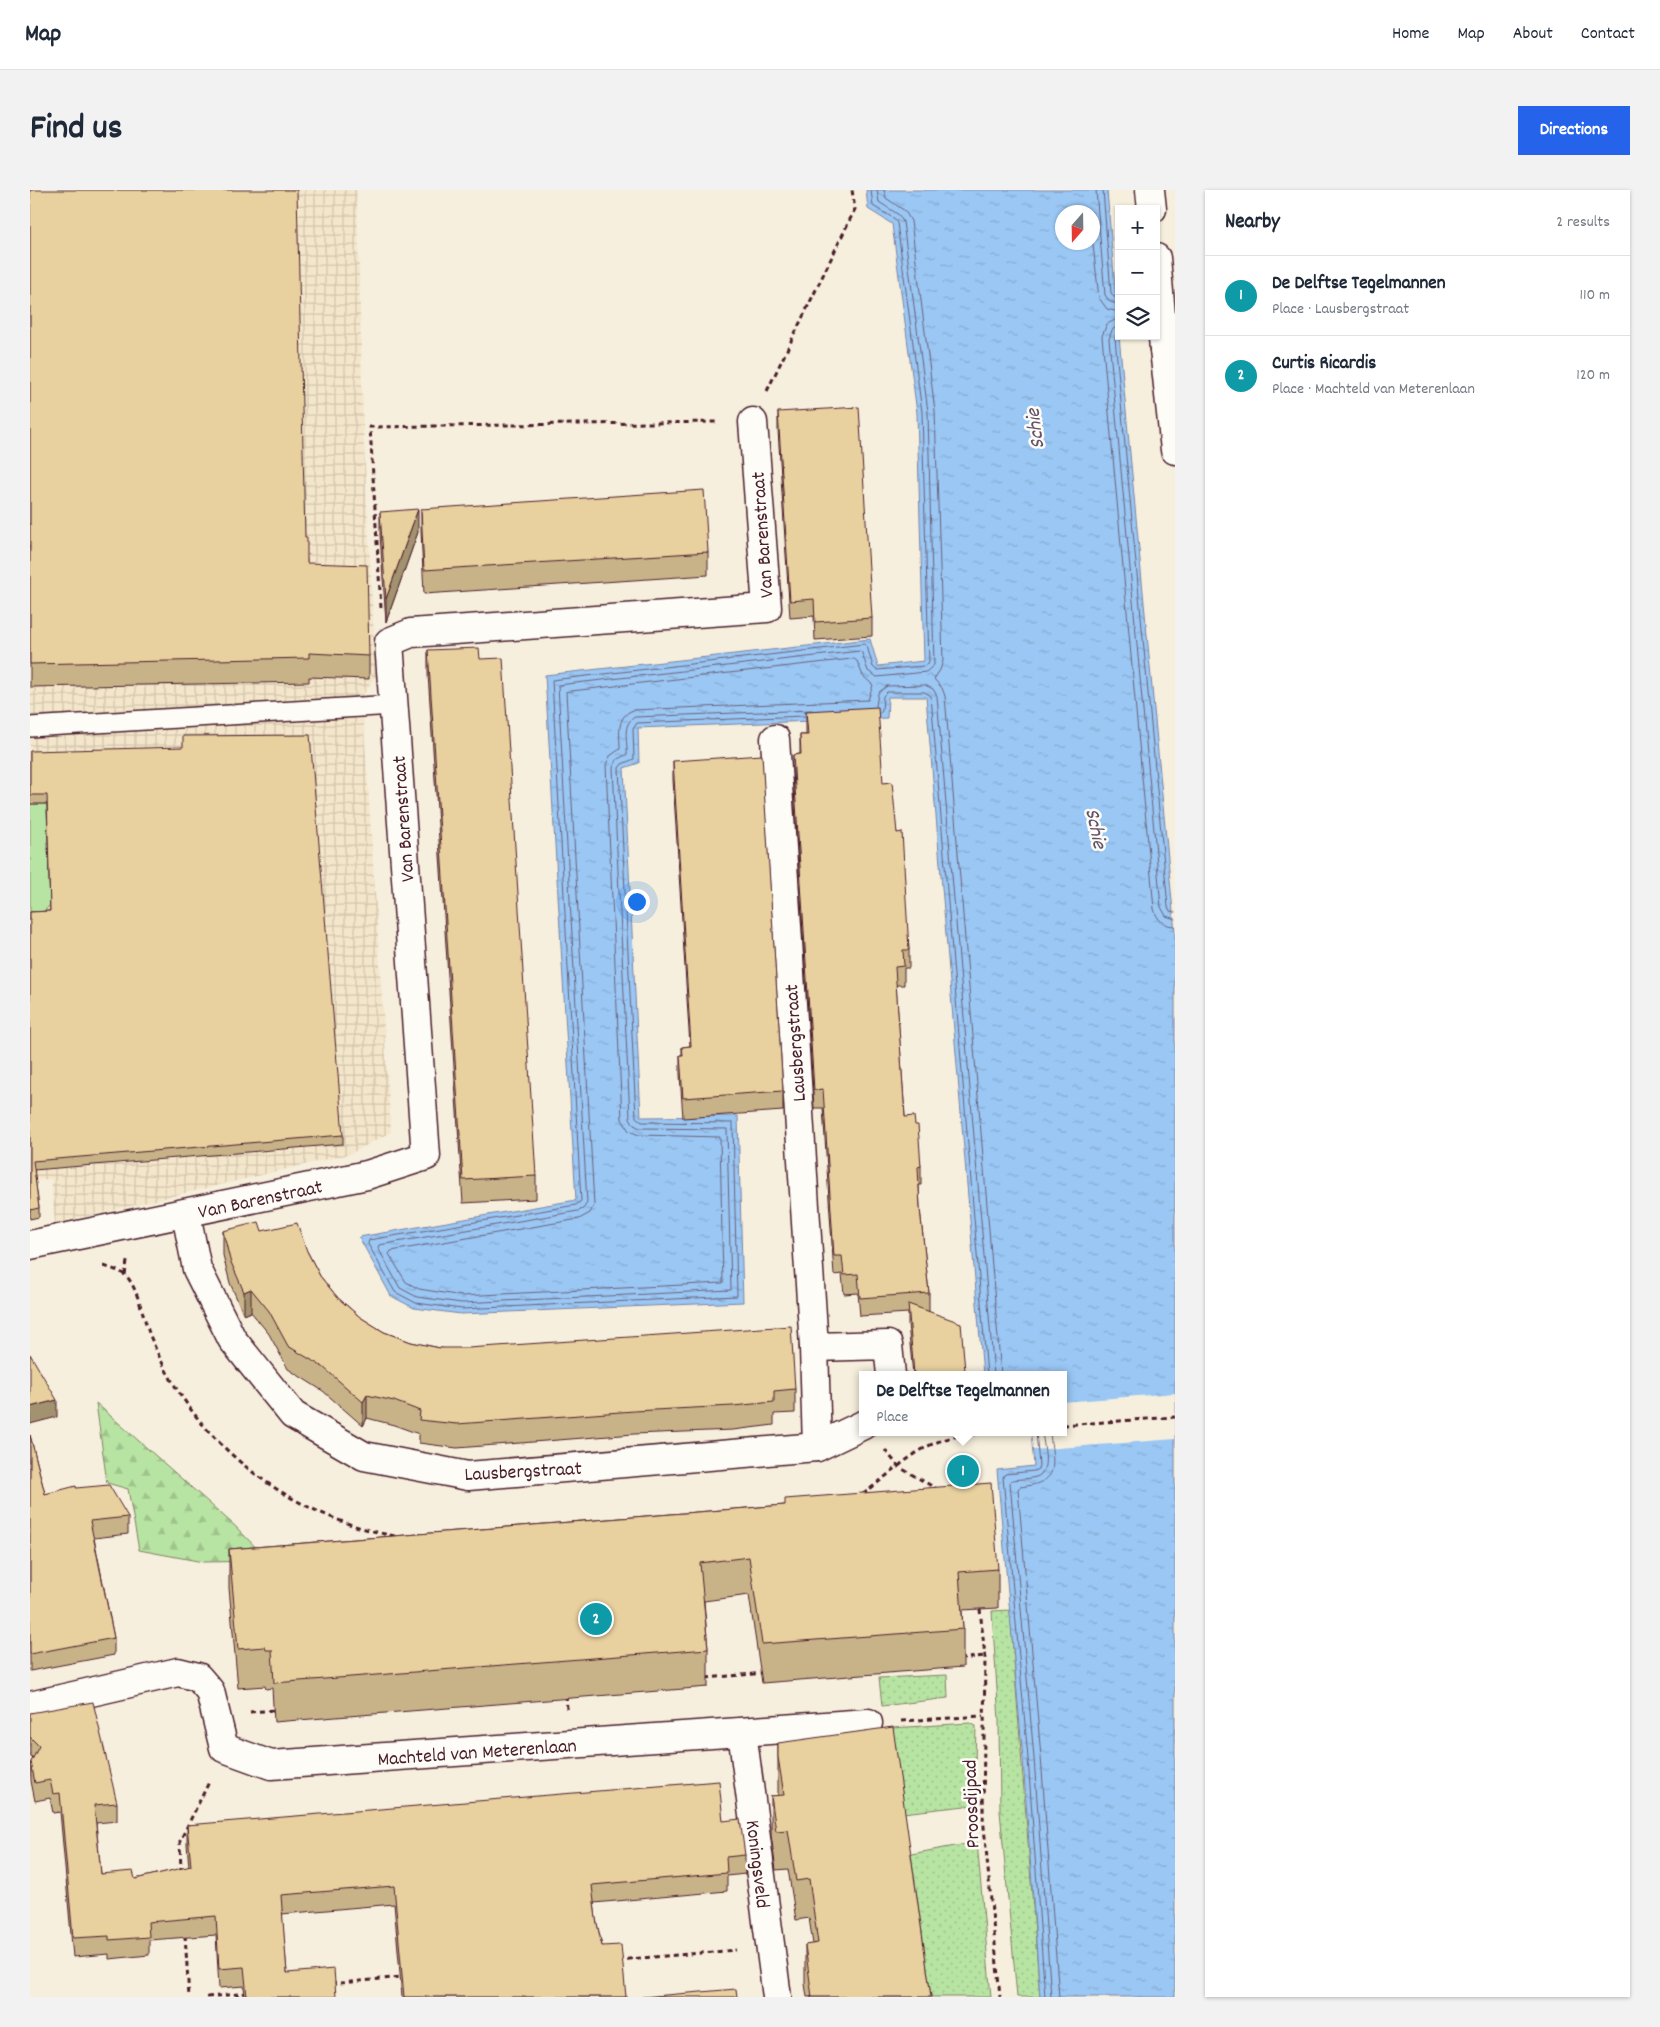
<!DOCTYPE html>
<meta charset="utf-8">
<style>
body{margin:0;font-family:Dekko,sans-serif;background:#f2f2f3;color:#1f2937}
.controls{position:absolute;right:15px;top:15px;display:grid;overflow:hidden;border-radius:0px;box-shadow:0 1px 4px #0004}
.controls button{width:45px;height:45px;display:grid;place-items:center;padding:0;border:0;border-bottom:1px solid #e0e1e3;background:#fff;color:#1f2937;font:25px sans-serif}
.compass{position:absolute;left:1025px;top:15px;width:45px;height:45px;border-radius:50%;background:#fff;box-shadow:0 1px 4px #0004;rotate:200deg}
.you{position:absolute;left:606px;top:711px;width:18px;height:18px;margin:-12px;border:4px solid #fff;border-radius:50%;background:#1a73e8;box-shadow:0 0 0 8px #1a73e833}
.badge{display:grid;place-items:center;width:32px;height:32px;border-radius:50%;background:#2563eb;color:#fff;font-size:16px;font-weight:700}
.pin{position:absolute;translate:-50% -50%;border:2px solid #fff;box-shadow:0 1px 5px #0006}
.popup{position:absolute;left:829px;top:1181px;width:208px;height:65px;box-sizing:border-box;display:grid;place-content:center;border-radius:0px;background:#fff;filter:drop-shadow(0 1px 4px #0005);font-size:16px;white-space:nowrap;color:#747a83}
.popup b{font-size:19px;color:#1f2937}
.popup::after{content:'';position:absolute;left:50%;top:100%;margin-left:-10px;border:10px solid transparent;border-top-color:#fff}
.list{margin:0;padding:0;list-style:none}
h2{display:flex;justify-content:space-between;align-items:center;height:65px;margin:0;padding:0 20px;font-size:21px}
h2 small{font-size:16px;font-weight:400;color:#747a83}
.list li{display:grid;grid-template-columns:32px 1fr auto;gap:15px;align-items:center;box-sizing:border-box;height:80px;padding:0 20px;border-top:1px solid #e0e1e3}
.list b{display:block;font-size:19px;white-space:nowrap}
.list p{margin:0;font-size:16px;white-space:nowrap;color:#747a83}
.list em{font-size:16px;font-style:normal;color:#747a83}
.icon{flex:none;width:28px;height:28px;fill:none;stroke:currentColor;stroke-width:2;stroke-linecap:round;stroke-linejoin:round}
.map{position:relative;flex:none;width:1145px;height:1807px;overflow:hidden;border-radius:0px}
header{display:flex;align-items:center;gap:30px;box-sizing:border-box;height:70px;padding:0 25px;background:#fff;border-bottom:1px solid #e0e1e3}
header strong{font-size:24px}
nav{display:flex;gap:28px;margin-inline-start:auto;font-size:18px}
.intro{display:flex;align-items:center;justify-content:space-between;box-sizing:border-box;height:120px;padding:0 30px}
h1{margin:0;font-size:35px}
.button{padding:12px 22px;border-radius:0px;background:#2563eb;color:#fff;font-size:18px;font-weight:700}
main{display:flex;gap:30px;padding:0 30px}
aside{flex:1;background:#fff;border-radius:0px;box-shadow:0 1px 4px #0004}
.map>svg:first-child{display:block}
.industrial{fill:url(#industrial-grid)}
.grass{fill:url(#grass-dots);stroke:#808266}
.forest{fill:url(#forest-firs);stroke:#808266}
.garden{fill:#b7e4a2;stroke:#808266}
.water{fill:url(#water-ripples);stroke:#7a84a4;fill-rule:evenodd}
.pier{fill:#f7efdd}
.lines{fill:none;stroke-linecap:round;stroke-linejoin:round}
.shore{stroke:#6a627b;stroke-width:1}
.service-casing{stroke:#4a1f2b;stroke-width:22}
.minor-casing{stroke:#4a1f2b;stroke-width:31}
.tertiary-casing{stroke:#4a1f2b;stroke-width:31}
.path{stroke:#4a1f2b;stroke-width:3;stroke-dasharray:5 4;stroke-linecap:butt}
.service{stroke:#fdfcf7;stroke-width:19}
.minor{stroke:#fdfcf7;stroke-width:28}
.tertiary{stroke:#fdfcf7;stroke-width:28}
.wall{fill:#c8b389;stroke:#4a1f2b}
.shaded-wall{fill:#a3926f;stroke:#4a1f2b}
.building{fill:#e9d09f;stroke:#4a1f2b}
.labels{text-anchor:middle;stroke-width:5;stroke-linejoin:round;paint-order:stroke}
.street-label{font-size:20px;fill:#4a1f2b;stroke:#fdfcf7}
.water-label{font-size:21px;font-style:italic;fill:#625167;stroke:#fdfcf7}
</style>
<header>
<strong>Map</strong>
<nav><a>Home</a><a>Map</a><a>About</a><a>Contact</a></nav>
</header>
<div class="intro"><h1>Find us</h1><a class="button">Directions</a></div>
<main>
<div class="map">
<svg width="1145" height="1807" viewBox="0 0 1145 1807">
<defs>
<pattern id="industrial-grid" width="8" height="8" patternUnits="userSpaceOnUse" patternTransform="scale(1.25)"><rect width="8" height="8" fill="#f3e6ca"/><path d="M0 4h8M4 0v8" fill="none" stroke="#d2c5ae"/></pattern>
<pattern id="grass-dots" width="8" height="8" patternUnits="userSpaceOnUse" patternTransform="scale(1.25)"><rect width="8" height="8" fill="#b7e4a2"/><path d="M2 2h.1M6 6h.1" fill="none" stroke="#9fc38c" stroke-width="1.8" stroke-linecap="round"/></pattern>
<pattern id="forest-firs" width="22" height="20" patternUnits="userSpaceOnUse" patternTransform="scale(1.25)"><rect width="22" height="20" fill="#b7e4a2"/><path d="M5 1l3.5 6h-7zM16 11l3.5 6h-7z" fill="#9fc38c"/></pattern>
<pattern id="water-ripples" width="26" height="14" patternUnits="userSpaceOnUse" patternTransform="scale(1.25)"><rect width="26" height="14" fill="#9ac7f4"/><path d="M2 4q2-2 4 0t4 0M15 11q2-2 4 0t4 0" fill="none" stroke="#86aad1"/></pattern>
</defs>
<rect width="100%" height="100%" fill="#f7efdd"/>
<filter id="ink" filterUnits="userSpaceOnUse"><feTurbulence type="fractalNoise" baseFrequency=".02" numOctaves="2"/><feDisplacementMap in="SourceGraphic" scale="10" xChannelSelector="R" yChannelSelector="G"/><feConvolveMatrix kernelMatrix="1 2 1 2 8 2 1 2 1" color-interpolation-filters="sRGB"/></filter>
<g filter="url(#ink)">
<polygon class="industrial" points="0,0 327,0 333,237 346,486 332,506 361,942 320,964 25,1034 21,989 0,991"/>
<g class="grass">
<polygon points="980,1420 1010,1807 987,1807 970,1621 969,1531 962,1421"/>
<polygon points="917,1485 918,1508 852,1516 849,1488"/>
<polygon points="940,1533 946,1536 944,1615 873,1623 862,1538"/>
<polygon points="947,1652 961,1807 901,1807 881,1664"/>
</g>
<polygon class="forest" points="66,1213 205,1336 239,1371 173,1372 109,1360 98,1299 77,1293"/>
<polygon class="garden" points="0,614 17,614 20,715 5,731 0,731"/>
<path class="water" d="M836,0H1077L1089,146L1145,743V1807H1010L993,1569L967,1280L1004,1276L1001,1242H1033V1185H953L896,507H858L857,528L608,538L609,573L594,578L611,927L708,926L713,1112L431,1124L384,1118L361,1106L329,1047L546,1010L515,485L840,449L848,476L894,471L887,223L862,34L838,19ZM1032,22H1062V52H1032Z"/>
<polygon class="pier" points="1145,1203 1145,1249 1003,1260 1001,1242 1033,1242 1033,1212"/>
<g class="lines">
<g class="shore">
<polyline points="854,0 856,8 875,21 881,31 905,221 913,471 910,480 904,489 912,498 915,506 971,1185"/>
<polyline points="1066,0 1075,105 1080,112 1089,114"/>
<polyline points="1073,0 1081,103 1084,107 1089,108"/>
<polyline points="1062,46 1069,108 1077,119 1089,122"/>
<path d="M1089,128L1077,134L1072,146L1124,719C1127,730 1134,736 1145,736"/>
<polyline points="1089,135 1082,140 1079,149 1131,717 1136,726 1145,729"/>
<polyline points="1089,142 1085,148 1138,717 1140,721 1145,722"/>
<path d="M824,469L827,471L833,486L843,495L838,510L603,520C586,527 590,543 590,559L580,566L576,575L592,929L599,941L609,945L690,947L693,1093L432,1106L389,1099L376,1092L359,1064L361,1061L549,1029L560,1023L564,1015L536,502Z"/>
<polyline points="846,516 848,503 857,496 895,495 903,499 907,506 964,1185"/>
<path d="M782,520L605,527C591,534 598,552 597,564L586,570L583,578L600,928L604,935L610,938L697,939L701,1100L432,1113L387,1107L370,1098L348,1058L349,1055L548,1021L553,1019L557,1013L528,495L830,461L832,463L838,481L847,487L896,482L904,475L898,222L873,32L869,25L849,12L847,0"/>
<polyline points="850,523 852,521 853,506 857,502 895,502 901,506 957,1185"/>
<polyline points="775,526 607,533 603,539 604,569 592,574 589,578 606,927 612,932 703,933 707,1106 432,1119 386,1113 365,1102 338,1054 339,1050 546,1015 551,1011 522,490 834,454 837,456 843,477 847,480 894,476 899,473 892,222 867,33 865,29 843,16 841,0"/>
<polyline points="1006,1242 1009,1275 1008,1279 1004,1281 975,1284 973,1287 998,1568 1015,1807"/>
<path d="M1012,1242C1013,1254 1022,1282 1006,1287C999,1289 990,1289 982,1290L980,1292L1004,1568L1021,1807"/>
<path d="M1020,1242C1023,1276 1032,1292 990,1297L988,1299L1011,1567L1029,1807"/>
</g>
<g class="service-casing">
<polyline id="service" points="0,537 364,515"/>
</g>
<g class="minor-casing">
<g id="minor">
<polyline points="1134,159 1145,260"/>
<polyline points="156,1024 167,1079 202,1149 263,1225 334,1266 438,1286 787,1257 784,1157 745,549"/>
<polyline points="0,1055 337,985 396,966 359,452 381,443 737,418 723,232"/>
<polyline points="784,1157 858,1155 861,1185"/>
<polyline points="787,1257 833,1235"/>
<polyline points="0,1516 148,1482 168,1487 180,1501 194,1558 241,1575 838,1533"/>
<polyline points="712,1542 747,1807"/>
</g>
</g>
<g class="tertiary-casing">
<g id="tertiary">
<polyline points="1120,0 1122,19"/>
<polyline points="1126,68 1134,159 1145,159"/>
</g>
</g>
<g class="path">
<polyline points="737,201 825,19 822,0"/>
<polyline points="351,418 340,237 688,232"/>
<path d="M74,1076C80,1078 90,1081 95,1085C108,1096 114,1132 121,1148C128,1165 136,1181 145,1196C194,1276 278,1331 370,1347"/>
<polyline points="95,1085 97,1071"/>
<polyline points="1033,1235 1145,1227"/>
<polyline points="855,1260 869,1277 907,1299"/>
<path d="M833,1304C861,1284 886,1256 920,1248C933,1244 948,1244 962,1242"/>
<polyline points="950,1419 955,1466 953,1626 970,1807"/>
<polyline points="930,1469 955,1466"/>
<polyline points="676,1488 734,1483"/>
<polyline points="536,1505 537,1519"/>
<polyline points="220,1522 246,1520"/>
<polyline points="871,1531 953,1526"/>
<polyline points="151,1682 150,1651 180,1590"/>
<polyline points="155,1745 159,1807"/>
<polyline points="588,1770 706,1760"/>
<polyline points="301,1794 372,1787"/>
<polyline points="177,1807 218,1803"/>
</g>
<use href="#service" class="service"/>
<use href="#minor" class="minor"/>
<use href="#tertiary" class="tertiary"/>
</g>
<g class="wall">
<polygon points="0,0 275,347 277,373 339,466 339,489 279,487 279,492 0,497"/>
<polygon points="748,222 842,428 842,446 785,450 784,426 760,428 748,240"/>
<polygon points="391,319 678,362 678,385 394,404 391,342"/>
<polygon points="350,322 388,342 356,432 350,345"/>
<polygon points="398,460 506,986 506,1009 433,1013 398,484"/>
<polygon points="776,521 853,593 867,643 879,760 879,778 874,778 874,795 866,795 875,927 885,935 891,976 891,995 889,995 890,1019 899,1103 899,1121 935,1181 935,1185 883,1185 878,1134 878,1123 830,1126 828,1103 814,1104 812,1084 804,1085 793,918 784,918 763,583 763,565 770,564 770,545 776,545"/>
<polygon points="0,561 313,945 313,954 4,980 9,1018 9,1027 0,1029 0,722 20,721 17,614 0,614"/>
<polygon points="643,571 753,901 753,921 653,928 650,885 650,865 652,865 652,857 660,856 643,590"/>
<polygon points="193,1041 232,1041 277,1061 290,1086 308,1108 330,1127 354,1142 381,1152 410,1158 765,1199 765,1223 744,1224 744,1235 703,1240 604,1244 427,1258 389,1253 389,1244 364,1235 337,1228 333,1236 293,1201 258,1179 239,1144 221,1122 214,1125 200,1093 193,1065"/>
<polygon points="0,1245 15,1304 46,1298 98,1327 98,1344 64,1348 84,1448 84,1465 0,1481"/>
<polygon points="755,1315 968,1379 968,1418 932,1420 933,1439 933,1477 732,1493 719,1405 674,1411 678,1459 678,1497 244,1532 242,1498 236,1499 235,1496 208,1498 199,1398 199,1359"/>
<polygon points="0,1523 87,1613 87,1631 66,1633 71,1684 105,1689 159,1677 157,1654 157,1635 693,1631 715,1665 715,1684 697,1686 697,1701 564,1713 566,1729 572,1756 596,1807 372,1807 364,1714 252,1724 257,1783 306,1807 215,1807 214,1796 189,1798 186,1745 119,1750 119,1765 79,1769 79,1764 43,1767 30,1622 23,1623 20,1608 5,1611 1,1591 1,1572 3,1569 0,1566"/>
<polygon points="748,1553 901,1807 777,1807 775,1794 775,1755 783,1754 779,1728 766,1730 758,1679 746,1680 741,1645 741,1606 748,1606"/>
</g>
<g class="shaded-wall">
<polygon points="388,319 388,342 356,432 356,409"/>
<polygon points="221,1099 221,1122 214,1125 214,1102"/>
<polygon points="337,1205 337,1228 333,1236 333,1212"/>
<polygon points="27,1210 27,1227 0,1234 0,1217"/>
</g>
<g class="building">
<polygon points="0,0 267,0 275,347 277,347 277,373 337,375 339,466 279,463 279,468 0,474"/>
<polygon points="829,217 842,428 785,432 784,409 760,411 748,222"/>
<polygon points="674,300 678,362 394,380 391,319"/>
<polygon points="388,319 356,409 350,322"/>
<polygon points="449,458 450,469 473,468 506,986 433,990 398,460"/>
<polygon points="848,517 853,593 862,592 867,643 872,642 879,760 873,760 874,776 865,777 875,927 884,926 885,935 888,935 891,976 888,977 890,1019 899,1103 830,1108 828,1084 814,1085 812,1066 804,1066 793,899 784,900 763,565 771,564 770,545 778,545 776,521"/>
<polygon points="280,545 313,945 3,971 9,1018 0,1020 0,722 20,721 17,605 0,605 0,561 153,557 153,546"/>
<polygon points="732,565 753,901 653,908 650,865 653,865 652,857 661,856 643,571"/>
<polygon points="229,1032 232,1041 267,1033 277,1061 290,1086 308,1108 330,1127 354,1142 381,1152 410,1158 438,1158 761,1136 765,1199 744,1201 744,1212 703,1216 604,1221 427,1234 389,1230 390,1221 364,1211 337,1205 333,1212 293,1177 258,1156 239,1121 221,1099 214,1102 200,1070 193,1041"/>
<polygon points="878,1114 931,1133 935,1181 884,1184"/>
<polygon points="0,1164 27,1210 0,1217"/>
<polygon points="0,1245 15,1304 46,1296 46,1298 79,1295 98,1327 60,1331 84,1448 0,1464"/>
<polygon points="961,1293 968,1379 929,1382 933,1439 732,1454 719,1367 670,1373 678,1459 244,1493 242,1460 236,1460 235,1457 208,1459 199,1359 755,1315 755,1309"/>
<polygon points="63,1512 87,1613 64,1615 71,1684 103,1681 105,1689 161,1676 157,1635 689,1591 693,1631 710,1629 715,1665 696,1667 697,1683 562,1695 566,1729 572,1756 591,1755 596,1807 374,1807 364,1696 251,1705 257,1783 304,1779 306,1807 217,1807 214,1777 189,1779 186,1726 118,1732 119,1747 79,1750 79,1746 43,1748 30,1603 23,1604 20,1590 5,1593 1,1572 9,1556 0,1547 0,1523"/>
<polygon points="863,1537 901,1807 780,1807 782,1807 775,1755 788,1753 779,1689 766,1691 758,1640 746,1641 741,1606 754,1605 748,1567 748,1553"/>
<polygon points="706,1799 707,1807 612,1807"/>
</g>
</g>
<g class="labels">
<g class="street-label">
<text transform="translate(731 345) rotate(-94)" y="7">Van Barenstraat</text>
<text transform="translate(372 629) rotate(-94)" y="7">Van Barenstraat</text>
<text transform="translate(764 853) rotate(-94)" y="7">Lausbergstraat</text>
<text transform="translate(230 1008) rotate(-12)" y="7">Van Barenstraat</text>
<text transform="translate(493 1280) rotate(-3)" y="7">Lausbergstraat</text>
<text transform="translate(447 1561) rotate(-4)" y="7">Machteld van Meterenlaan</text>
<text transform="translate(940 1614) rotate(-92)" y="7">Proosdijpad</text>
<text transform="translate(729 1674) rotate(83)" y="7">Koningsveld</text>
</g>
<g class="water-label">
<text transform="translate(1004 239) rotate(-97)" y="7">Schie</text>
<text transform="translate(1067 638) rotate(78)" y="7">Schie</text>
</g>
</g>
</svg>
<div class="controls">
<button>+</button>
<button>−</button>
<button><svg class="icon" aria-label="layers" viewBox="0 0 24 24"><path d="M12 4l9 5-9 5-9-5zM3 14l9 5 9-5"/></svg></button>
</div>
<svg class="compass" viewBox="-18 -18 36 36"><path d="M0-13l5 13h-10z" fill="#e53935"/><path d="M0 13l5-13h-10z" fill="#747a83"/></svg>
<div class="you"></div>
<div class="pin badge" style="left:933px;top:1281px;background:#0f9aa8">1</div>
<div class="popup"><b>De Delftse Tegelmannen</b>Place</div>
<div class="pin badge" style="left:566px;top:1429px;background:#0f9aa8">2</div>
</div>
<aside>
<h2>Nearby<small>2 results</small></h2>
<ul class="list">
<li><span class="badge" style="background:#0f9aa8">1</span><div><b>De Delftse Tegelmannen</b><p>Place · Lausbergstraat</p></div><em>110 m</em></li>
<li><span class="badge" style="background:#0f9aa8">2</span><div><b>Curtis Ricardis</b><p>Place · Machteld van Meterenlaan</p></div><em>120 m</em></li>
</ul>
</aside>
</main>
